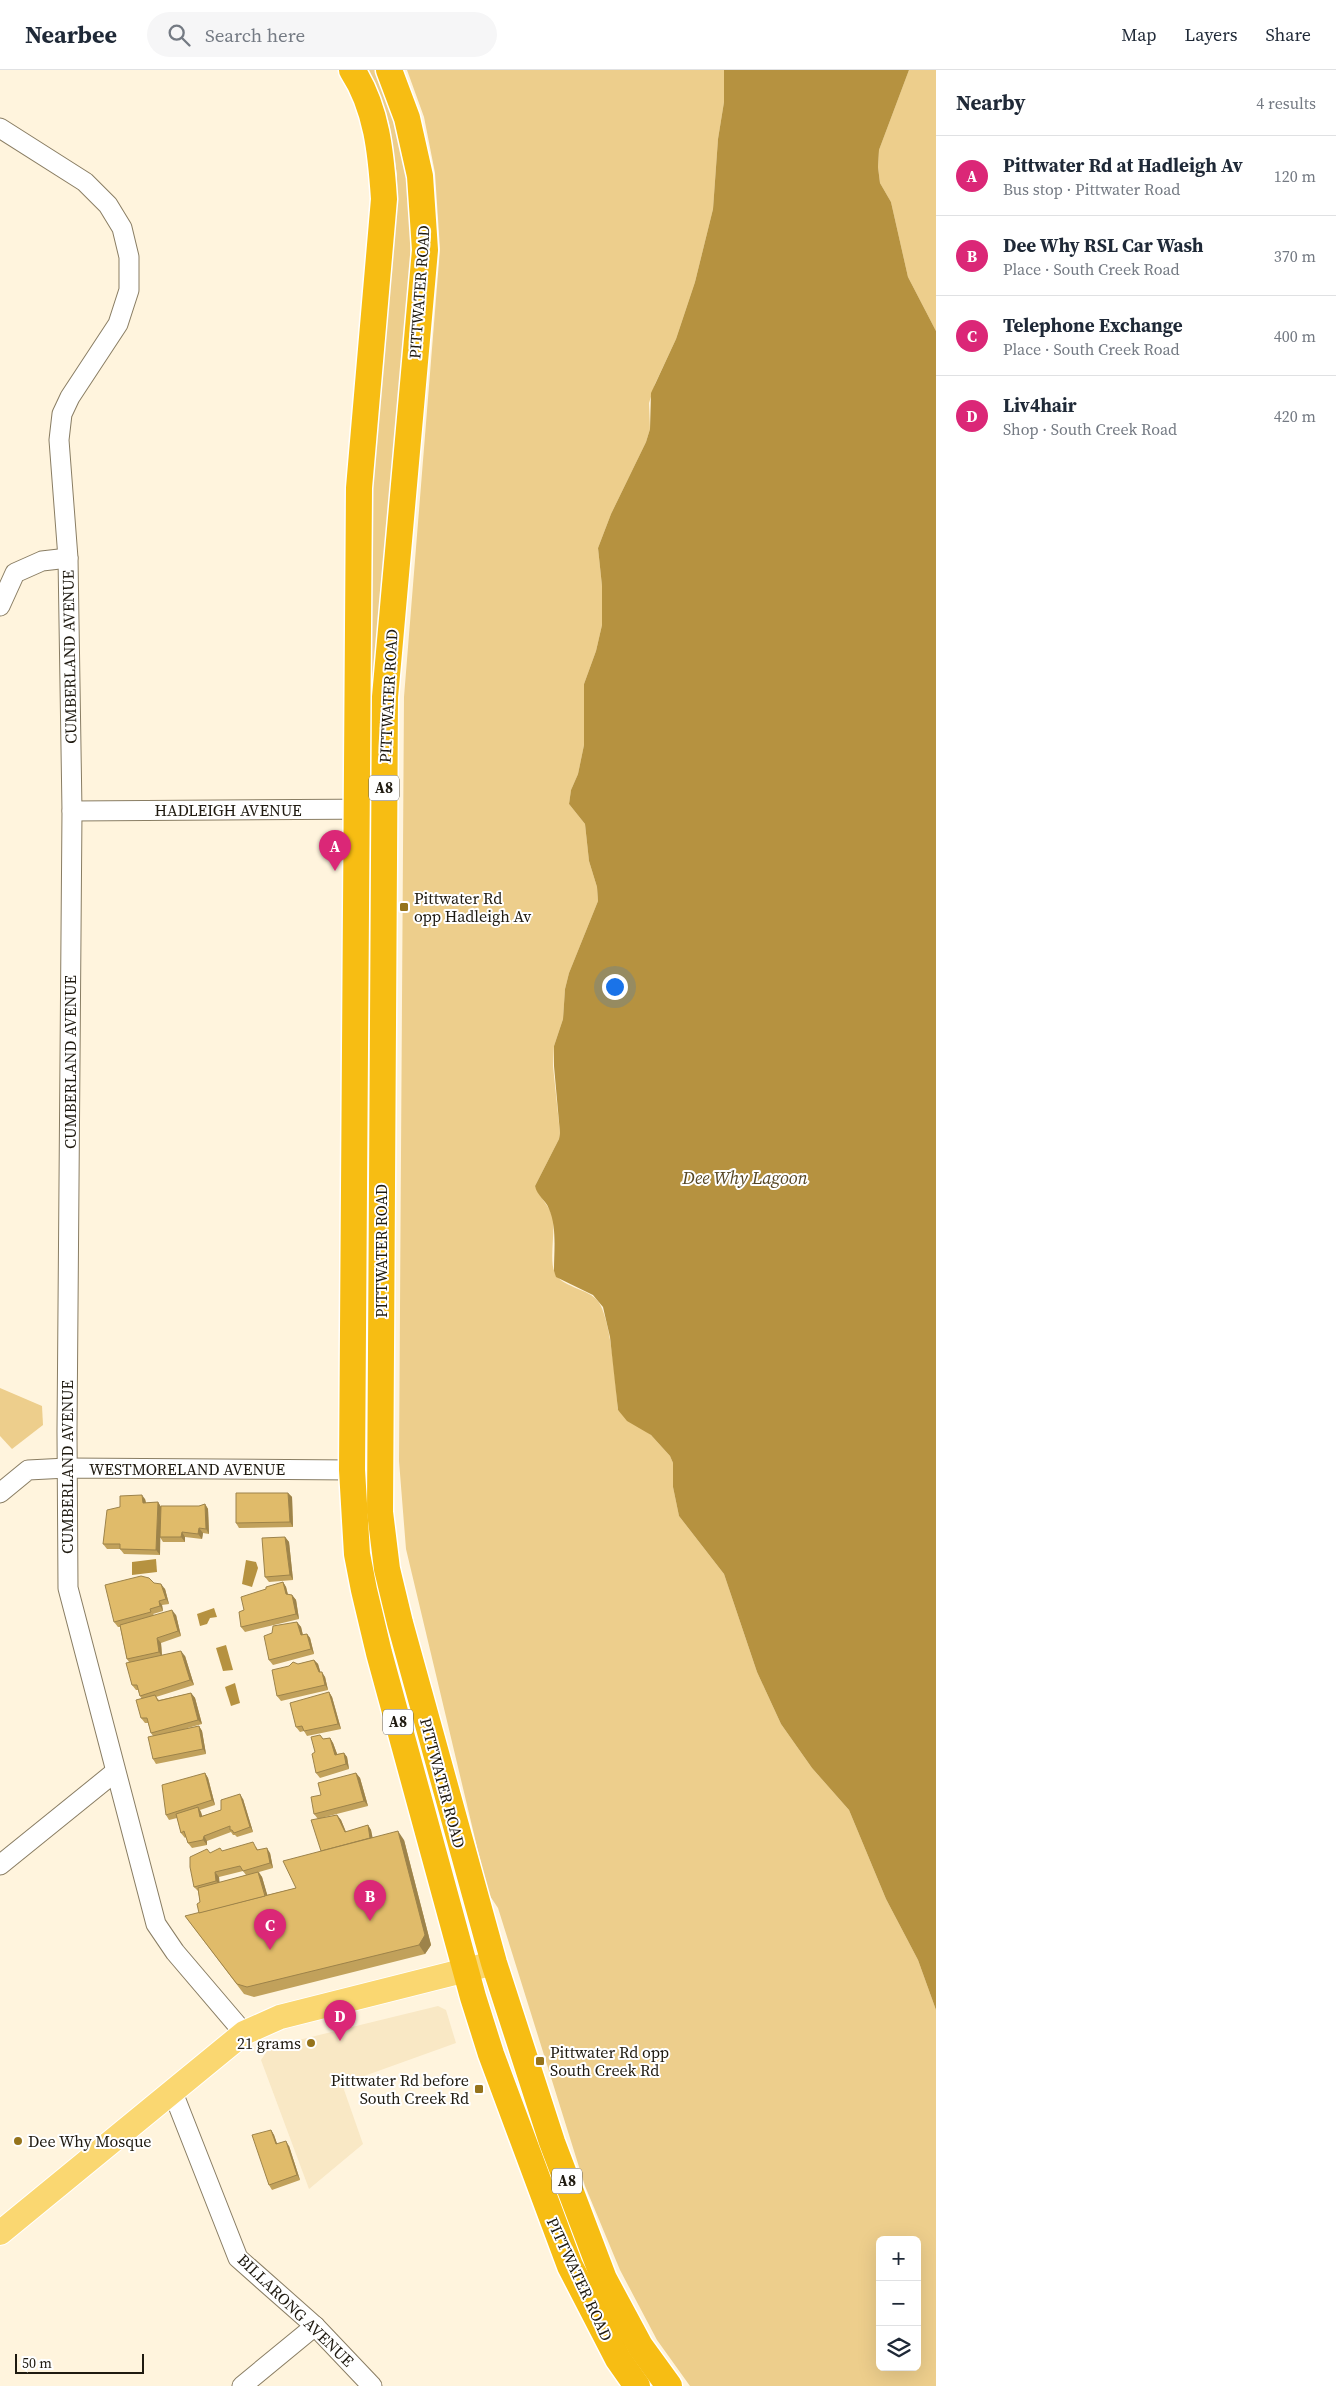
<!DOCTYPE html>
<meta charset="utf-8">
<style>
body{margin:0;font-family:"Source Serif 4",serif;background:#f6f6f7;color:#1f2937}
.controls{position:absolute;right:15px;bottom:15px;display:grid;overflow:hidden;border-radius:8px;box-shadow:0 5px 20px #0002}
.controls button{width:45px;height:45px;display:grid;place-items:center;padding:0;border:0;border-bottom:1px solid #e0e1e3;background:#fff;color:#1f2937;font:25px sans-serif}
.scale{position:absolute;left:15px;bottom:12px;width:129px;box-sizing:border-box;padding-left:5px;border:2px solid #1f1a10;border-top:0;font-size:14px;line-height:18px;white-space:nowrap;color:#1f1a10;-webkit-text-stroke:4px #fff;paint-order:stroke}
.you{position:absolute;left:614px;top:916px;width:18px;height:18px;margin:-12px;border:4px solid #fff;border-radius:50%;background:#1a73e8;box-shadow:0 0 0 8px #1a73e833}
.badge{display:grid;place-items:center;width:32px;height:32px;border-radius:50%;background:#db2777;color:#fff;font-size:16px;font-weight:700}
.pin{position:absolute;translate:-50% -41px;filter:drop-shadow(0 1px 2px #0008)}
.pin::after{content:'';position:absolute;top:26px;width:18px;height:15px;background:inherit;clip-path:polygon(0 0,100% 0,50% 100%)}
.list{margin:0;padding:0;list-style:none}
h2{display:flex;justify-content:space-between;align-items:center;height:65px;margin:0;padding:0 20px;font-size:21px}
h2 small{font-size:16px;font-weight:400;color:#747a83}
.list li{display:grid;grid-template-columns:32px 1fr auto;gap:15px;align-items:center;box-sizing:border-box;height:80px;padding:0 20px;border-top:1px solid #e0e1e3}
.list b{display:block;font-size:19px;white-space:nowrap}
.list p{margin:0;font-size:16px;white-space:nowrap;color:#747a83}
.list em{font-size:16px;font-style:normal;color:#747a83}
.icon{flex:none;width:28px;height:28px;fill:none;stroke:currentColor;stroke-width:2;stroke-linecap:round;stroke-linejoin:round}
.map{position:relative;flex:none;width:936px;height:2316px;overflow:hidden}
header{display:flex;align-items:center;gap:30px;box-sizing:border-box;height:70px;padding:0 25px;background:#fff;border-bottom:1px solid #e0e1e3}
header strong{font-size:24px}
nav{display:flex;gap:28px;margin-inline-start:auto;font-size:18px}
.search{width:350px;height:45px;background:#f6f6f7;display:flex;align-items:center;gap:12px;box-sizing:border-box;padding:0 18px;border-radius:28px;color:#747a83;font-size:19px}
main{display:flex}
aside{flex:1;background:#fff}
.map>svg:first-child{display:block}
.built{fill:#f9e8c5}
.green{fill:#edce8c;fill-rule:evenodd}
.water{fill:#b69240}
.lines{fill:none;stroke-linecap:round;stroke-linejoin:round}
.minor-casing{stroke:#897d63;stroke-width:21}
.major-casing{stroke:#fff;stroke-width:26}
.highway-casing{stroke:#fff;stroke-width:29}
.minor{stroke:#fff;stroke-width:19}
.major{stroke:#fad771;stroke-width:24}
.highway{stroke:#f7bd13;stroke-width:26}
.wall{fill:#c1a15b;fill-rule:evenodd}
.shaded-wall{fill:#9d834a}
.building{fill:#e0bb6a;stroke:#9d834a}
.poi-dot{fill:#95731b;stroke:#fff;stroke-width:2}
.labels{text-anchor:middle;stroke-width:4;stroke-linejoin:round;paint-order:stroke}
.shield{fill:#fff;stroke:#625f58;stroke-width:1}
.shield-label{font-size:15px;font-weight:bold;fill:#1f1a10}
.street-label{font-size:16px;fill:#1f1a10;stroke:#fff}
.poi-label{font-size:16px;fill:#1f1a10;stroke:#fff;text-anchor:start}
.water-label{font-size:18px;font-style:italic;fill:#554522;stroke:#fff}
</style>
<header>
<strong>Nearbee</strong>
<div class="search"><svg class="icon" aria-label="search" viewBox="0 0 24 24"><circle cx="10" cy="10" r="6"/><path d="M15 15l6 6"/></svg>Search here</div>
<nav><a>Map</a><a>Layers</a><a>Share</a></nav>
</header>
<main>
<div class="map">
<svg width="936" height="2316" viewBox="0 0 936 2316">
<rect width="100%" height="100%" fill="#fff4dd"/>
<polygon class="built" points="438,1936 446,1940 456,1973 342,2014 363,2074 309,2119 261,1990 270,1977"/>
<g class="green">
<path d="M367,0H377C391,33 403,70 408,106C413,148 410,191 408,233L369,666L370,452L374,378L397,105L389,53L378,21Z"/>
<path d="M407,0H724V32L718,69L713,139L695,212L676,269L655,314L649,333L650,359L646,372L611,444L598,478L602,516V555L596,581L584,614V675L578,704L571,720L569,734L585,754L589,791L597,817L598,831L569,903L565,919L563,949L554,976L553,996L560,1063L559,1069L535,1116C540,1128 550,1136 553,1149C555,1163 549,1192 555,1203C562,1217 585,1218 596,1229C611,1242 616,1318 618,1340L651,1365L670,1386L673,1393V1417L679,1446L724,1504L757,1602L781,1654L812,1698L849,1740L886,1829L918,1890L936,1940V2316H690L657,2270L620,2200L585,2116L498,1838L488,1823L406,1479L399,1391L404,627L440,179L435,103L424,47ZM880,2170H917V2297H880Z"/>
<polygon points="909,0 936,0 936,261 908,207 891,132 880,113 878,97 879,80"/>
<polygon points="0,1318 42,1336 43,1355 12,1379 0,1366"/>
</g>
<g class="water">
<path d="M724,0H909L879,80L878,97L880,113L891,132L908,207L936,261V1940L918,1890L886,1829L849,1740L812,1698L781,1654L757,1602L724,1504L679,1446L673,1417V1393L670,1386L651,1365L627,1351L618,1340L610,1267L603,1237L593,1225L556,1207L554,1201C554,1181 557,1157 549,1139C546,1130 537,1126 535,1116L559,1069L560,1063L554,996V976L563,949L565,919L569,903L598,831L597,817L589,791L585,754L569,734L571,720L578,704L584,675V614L596,581L602,555V516L598,478L611,444L646,372L650,359L651,323L676,269L695,212L713,139L718,69L724,32Z"/>
<polygon points="156,1489 157,1502 132,1505 132,1492"/>
<polygon points="246,1490 256,1492 258,1498 252,1517 242,1514"/>
<polygon points="214,1538 217,1547 210,1548 207,1554 200,1556 197,1544"/>
<polygon points="226,1575 233,1600 223,1601 216,1578"/>
<polygon points="235,1613 240,1633 231,1636 225,1617"/>
</g>
<g class="lines">
<g class="minor-casing">
<g id="minor">
<polyline points="0,58 85,112 108,135 122,158 129,187 129,220 118,254 70,327 62,344 59,370 68,488 72,741 67,1362 68,1518 156,1854 175,1882 244,1963"/>
<polyline points="0,536 15,503 42,491 68,488"/>
<polyline points="72,741 383,739"/>
<polyline points="0,1423 28,1400 67,1398 352,1400"/>
<polyline points="0,1795 115,1702"/>
<polyline points="172,2020 238,2188 315,2256 372,2316"/>
<polyline points="242,2316 315,2256"/>
</g>
</g>
<g class="major-casing">
<polyline id="major" points="0,2163 244,1963 280,1947 494,1893"/>
</g>
<g class="highway-casing">
<g id="highway">
<path d="M352,0C377,38 381,84 384,129L359,418L352,1400L357,1484L364,1520L379,1583L473,1927L491,1984L570,2196L618,2289L637,2316"/>
<polyline points="389,0 407,48 420,106 425,180 385,627 380,1442 387,1499 400,1553 494,1893 552,2072 604,2209 640,2276 669,2316"/>
</g>
</g>
<use href="#minor" class="minor"/>
<use href="#major" class="major"/>
<use href="#highway" class="highway"/>
</g>
<g class="wall">
<polygon points="288,1423 292,1427 293,1457 239,1458 236,1453"/>
<polygon points="145,1429 146,1433 158,1432 161,1437 199,1436 205,1434 208,1439 209,1464 203,1463 202,1469 185,1467 185,1472 163,1472 160,1467 160,1485 124,1484 120,1479 107,1479 103,1474 120,1437"/>
<polygon points="285,1467 289,1472 293,1510 269,1512 265,1507"/>
<polygon points="283,1512 286,1517 288,1525 292,1525 296,1530 299,1549 245,1562 241,1557 244,1540 266,1519"/>
<polygon points="154,1513 165,1519 169,1534 162,1535 163,1541 153,1544 154,1545 176,1545 181,1566 161,1573 162,1585 185,1586 194,1615 156,1627 159,1630 191,1623 195,1628 202,1654 184,1659 199,1656 202,1661 206,1684 156,1694 153,1689 153,1666 151,1663 148,1653 145,1653 141,1648 142,1629 140,1626 138,1620 136,1620 132,1615 129,1592 127,1589 120,1557 118,1557 114,1552"/>
<polygon points="297,1552 301,1557 303,1565 307,1564 310,1568 314,1584 273,1595 269,1590 272,1563"/>
<polygon points="314,1590 318,1594 320,1602 325,1607 328,1620 281,1631 277,1626 298,1594"/>
<polygon points="329,1622 332,1627 341,1659 307,1666 304,1661 300,1662 296,1657"/>
<polygon points="320,1665 323,1669 330,1668 333,1673 337,1684 344,1683 347,1687 349,1699 320,1708 316,1703 315,1682"/>
<polygon points="205,1703 208,1708 215,1735 200,1740 202,1746 221,1740 243,1729 253,1762 237,1767 235,1765 233,1765 231,1762 207,1771 207,1775 192,1778 188,1773 186,1767 185,1768 181,1763 177,1748 169,1750 166,1745"/>
<path d="M356,1703L360,1708L368,1736L321,1748L337,1745L341,1750L346,1762L368,1755L371,1760L372,1767L404,1770L431,1875L425,1884L254,1927L244,1924L185,1846L199,1843L200,1832L198,1821L194,1817L210,1783L256,1777L258,1780L270,1783L273,1798L259,1802L262,1807L267,1825L296,1818L321,1781L318,1749L314,1744L321,1725ZM243,1801L246,1805L219,1813V1807Z"/>
<polygon points="271,2060 274,2065 277,2074 289,2076 300,2110 272,2120 269,2115"/>
</g>
<g class="shaded-wall">
<polygon points="288,1423 292,1427 293,1457 290,1452"/>
<polygon points="142,1425 145,1429 147,1438 143,1433"/>
<polygon points="158,1432 161,1437 160,1485 156,1480"/>
<polygon points="205,1434 208,1439 209,1464 206,1459"/>
<polygon points="199,1458 203,1463 202,1469 198,1464"/>
<polygon points="182,1462 185,1467 185,1472 181,1467"/>
<polygon points="285,1467 289,1472 293,1510 290,1505"/>
<polygon points="283,1512 286,1517 289,1529 286,1524"/>
<polygon points="161,1514 165,1519 169,1534 166,1529"/>
<polygon points="292,1525 296,1530 299,1549 296,1544"/>
<polygon points="159,1531 162,1535 163,1541 160,1536"/>
<polygon points="172,1540 176,1545 181,1566 178,1561"/>
<polygon points="297,1552 301,1557 304,1570 301,1565"/>
<polygon points="307,1564 310,1568 314,1584 311,1579"/>
<polygon points="157,1568 161,1573 162,1587 159,1582"/>
<polygon points="181,1581 185,1586 194,1615 190,1610"/>
<polygon points="314,1590 318,1594 322,1607 319,1602"/>
<polygon points="322,1602 325,1607 328,1620 325,1615"/>
<polygon points="329,1622 332,1627 341,1659 338,1654"/>
<polygon points="191,1623 195,1628 202,1654 198,1650"/>
<polygon points="199,1656 202,1661 206,1684 203,1679"/>
<polygon points="330,1668 333,1673 339,1689 335,1685"/>
<polygon points="344,1683 347,1687 349,1699 346,1694"/>
<polygon points="205,1703 208,1708 215,1735 212,1730"/>
<polygon points="356,1703 360,1708 368,1736 364,1731"/>
<polygon points="240,1724 243,1729 253,1762 250,1757"/>
<polygon points="198,1737 201,1742 204,1752 200,1747"/>
<polygon points="337,1745 341,1750 348,1767 345,1762"/>
<polygon points="368,1755 371,1760 374,1774 370,1769"/>
<polygon points="398,1761 404,1770 431,1875 425,1884 419,1875"/>
<polygon points="204,1766 207,1771 207,1775 203,1770"/>
<polygon points="267,1778 270,1783 273,1798 270,1793"/>
<polygon points="215,1802 219,1807 220,1816 216,1811"/>
<polygon points="258,1802 262,1807 270,1834 267,1830"/>
<polygon points="271,2060 274,2065 279,2079 276,2074"/>
<polygon points="286,2071 289,2076 300,2110 297,2105"/>
</g>
<g class="building">
<polygon points="236,1423 288,1423 290,1452 236,1453"/>
<polygon points="142,1425 143,1433 158,1432 156,1480 120,1479 120,1474 103,1474 107,1440 120,1437 120,1426"/>
<polygon points="205,1434 206,1459 199,1458 198,1464 182,1462 181,1467 160,1467 161,1436 199,1436"/>
<polygon points="285,1467 290,1505 265,1507 262,1468"/>
<polygon points="141,1506 149,1508 154,1513 161,1514 166,1529 159,1531 160,1536 150,1539 151,1542 114,1552 105,1515"/>
<polygon points="283,1512 286,1524 292,1525 296,1544 241,1557 239,1542 244,1540 241,1527 266,1519 266,1517"/>
<polygon points="172,1540 178,1561 157,1568 159,1582 127,1589 120,1555"/>
<polygon points="297,1552 301,1565 307,1564 311,1579 269,1590 264,1566 272,1563 273,1556"/>
<polygon points="181,1581 190,1610 140,1626 137,1615 132,1615 126,1593"/>
<polygon points="314,1590 319,1602 322,1602 325,1615 277,1626 272,1600 289,1596 293,1592 298,1594"/>
<polygon points="329,1622 338,1654 304,1661 302,1656 296,1657 290,1633"/>
<polygon points="191,1623 198,1650 151,1663 147,1648 141,1648 136,1630 155,1625 158,1631"/>
<polygon points="199,1656 203,1679 153,1689 148,1667"/>
<polygon points="320,1665 323,1669 330,1668 335,1685 344,1683 346,1694 316,1703 312,1684 315,1682 311,1667"/>
<polygon points="205,1703 212,1730 166,1745 162,1715"/>
<polygon points="356,1703 364,1731 314,1744 311,1727 321,1725 318,1713"/>
<polygon points="240,1724 250,1757 234,1763 232,1760 230,1760 230,1756 204,1766 203,1770 188,1773 184,1761 181,1763 176,1744 198,1737 200,1747 221,1740 221,1730"/>
<polygon points="337,1745 345,1762 368,1755 370,1768 321,1781 311,1750"/>
<polygon points="398,1761 425,1865 419,1875 247,1917 237,1914 185,1846 296,1818 283,1791"/>
<polygon points="253,1772 257,1780 267,1778 270,1793 243,1801 240,1796 215,1802 216,1811 194,1817 190,1797 190,1787 207,1779 210,1783 220,1778 222,1781"/>
<polygon points="258,1802 265,1826 199,1843 197,1834 200,1832 198,1818"/>
<polygon points="271,2060 276,2074 286,2071 297,2105 269,2115 252,2065"/>
</g>
<g class="poi-dot">
<rect x="399" y="832" width="10" height="10" rx="2.5"/>
<circle cx="311" cy="1973" r="5"/>
<rect x="535" y="1986" width="10" height="10" rx="2.5"/>
<rect x="474" y="2014" width="10" height="10" rx="2.5"/>
<circle cx="18" cy="2071" r="5"/>
</g>
<g class="labels">
<g class="shield">
<rect x="369" y="705.5" width="30" height="25" rx="4"/>
<rect x="383" y="1639.5" width="30" height="25" rx="4"/>
<rect x="552" y="2098.5" width="30" height="25" rx="4"/>
</g>
<g class="shield-label">
<text x="384" y="723">A8</text>
<text x="398" y="1657">A8</text>
<text x="567" y="2116">A8</text>
</g>
<g class="street-label">
<text transform="translate(419 222) rotate(-86)" y="6">PITTWATER ROAD</text>
<text transform="translate(69 587) rotate(-91)" y="6">CUMBERLAND AVENUE</text>
<text transform="translate(388 626) rotate(-87)" y="6">PITTWATER ROAD</text>
<text x="228" y="746">HADLEIGH AVENUE</text>
<text transform="translate(70 992) rotate(-90)" y="6">CUMBERLAND AVENUE</text>
<text transform="translate(381 1181) rotate(-90)" y="6">PITTWATER ROAD</text>
<text transform="translate(67 1397) rotate(-90)" y="6">CUMBERLAND AVENUE</text>
<text x="187" y="1405">WESTMORELAND AVENUE</text>
<text transform="translate(443 1713) rotate(75)" y="6">PITTWATER ROAD</text>
<text transform="translate(580 2209) rotate(65)" y="6">PITTWATER ROAD</text>
<text transform="translate(296 2240) rotate(44)" y="6">BILLARONG AVENUE</text>
</g>
<g class="poi-label">
<text x="414" y="834">Pittwater Rd<tspan x="414" dy="18">opp Hadleigh Av</tspan></text>
<text x="301" y="1979" text-anchor="end">21 grams</text>
<text x="550" y="1988">Pittwater Rd opp<tspan x="550" dy="18">South Creek Rd</tspan></text>
<text x="469" y="2016" text-anchor="end">Pittwater Rd before<tspan x="469" dy="18">South Creek Rd</tspan></text>
<text x="28" y="2077">Dee Why Mosque</text>
</g>
<g class="water-label">
<text x="745" y="1114">Dee Why Lagoon</text>
</g>
</g>
</svg>
<div class="controls">
<button>+</button>
<button>−</button>
<button><svg class="icon" aria-label="layers" viewBox="0 0 24 24"><path d="M12 4l9 5-9 5-9-5zM3 14l9 5 9-5"/></svg></button>
</div>
<div class="scale">50 m</div>
<div class="you"></div>
<div class="pin badge" style="left:335px;top:801px">A</div>
<div class="pin badge" style="left:370px;top:1851px">B</div>
<div class="pin badge" style="left:270px;top:1880px">C</div>
<div class="pin badge" style="left:340px;top:1971px">D</div>
</div>
<aside>
<h2>Nearby<small>4 results</small></h2>
<ul class="list">
<li><span class="badge">A</span><div><b>Pittwater Rd at Hadleigh Av</b><p>Bus stop · Pittwater Road</p></div><em>120 m</em></li>
<li><span class="badge">B</span><div><b>Dee Why RSL Car Wash</b><p>Place · South Creek Road</p></div><em>370 m</em></li>
<li><span class="badge">C</span><div><b>Telephone Exchange</b><p>Place · South Creek Road</p></div><em>400 m</em></li>
<li><span class="badge">D</span><div><b>Liv4hair</b><p>Shop · South Creek Road</p></div><em>420 m</em></li>
</ul>
</aside>
</main>
